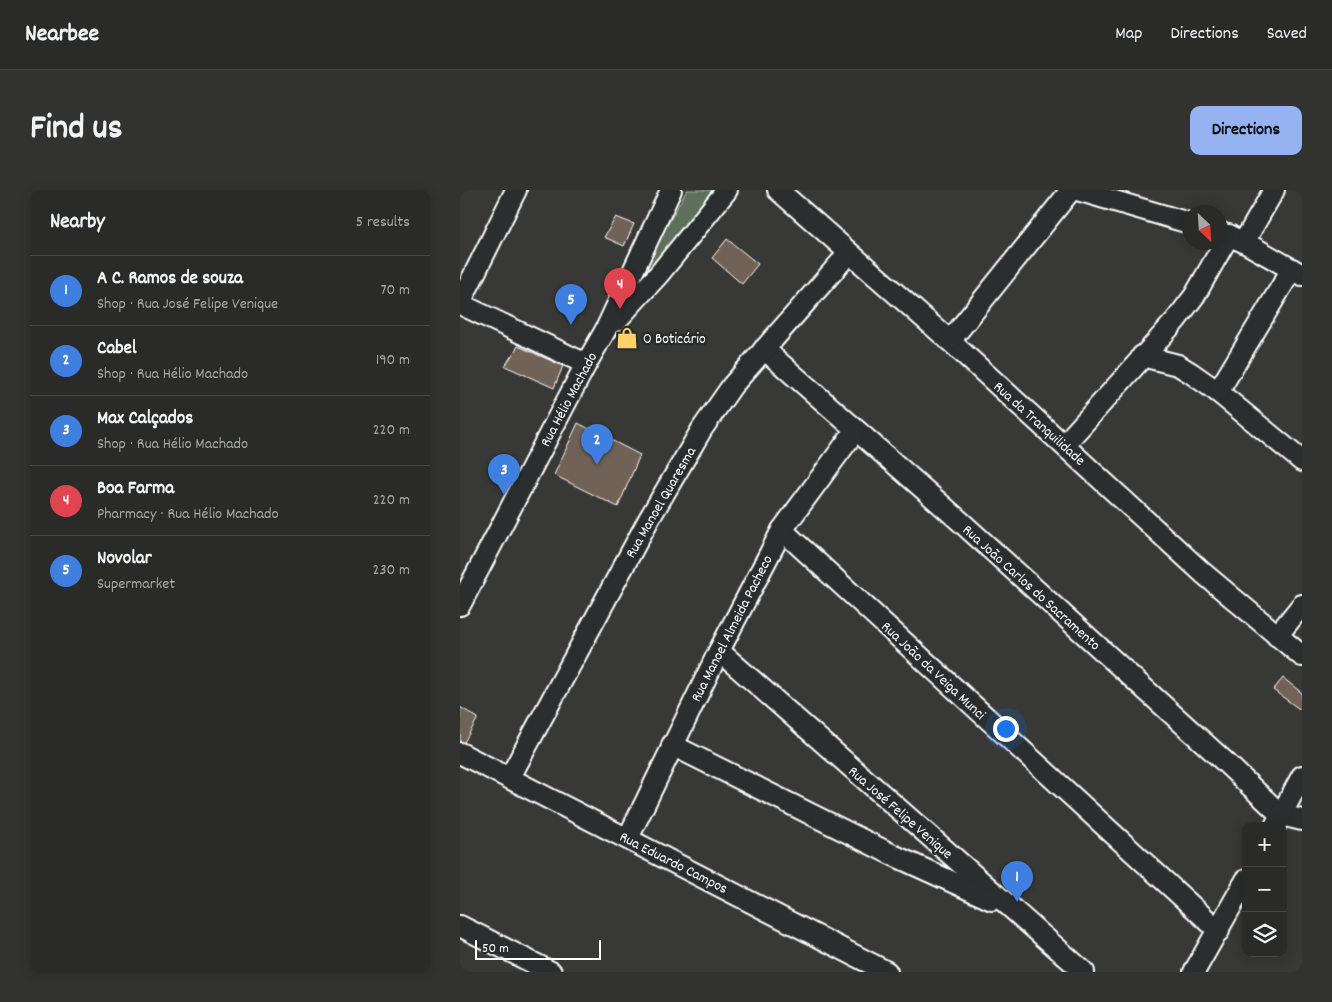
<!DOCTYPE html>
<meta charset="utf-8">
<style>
body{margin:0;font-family:Dekko,sans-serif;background:#323230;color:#f1f3f6}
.controls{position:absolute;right:15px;bottom:15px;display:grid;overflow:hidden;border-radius:10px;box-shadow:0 2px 12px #0003}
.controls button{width:45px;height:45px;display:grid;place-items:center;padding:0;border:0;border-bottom:1px solid #464645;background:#2a2a28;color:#f1f3f6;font:25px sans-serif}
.compass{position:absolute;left:722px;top:15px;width:45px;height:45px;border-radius:50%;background:#2a2a28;box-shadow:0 2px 12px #0003;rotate:155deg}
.scale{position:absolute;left:15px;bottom:12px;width:126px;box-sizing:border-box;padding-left:5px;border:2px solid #fff;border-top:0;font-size:14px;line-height:18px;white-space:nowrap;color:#fff;-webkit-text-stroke:4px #2a2d2e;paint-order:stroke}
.you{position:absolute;left:545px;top:538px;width:18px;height:18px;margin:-12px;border:4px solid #fff;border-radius:50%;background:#1a73e8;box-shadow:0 0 0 8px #1a73e833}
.badge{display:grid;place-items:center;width:32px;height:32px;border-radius:50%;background:#95b2f1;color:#fff;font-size:16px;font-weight:700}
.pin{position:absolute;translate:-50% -41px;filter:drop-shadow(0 1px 2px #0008)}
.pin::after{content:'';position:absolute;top:26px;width:18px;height:15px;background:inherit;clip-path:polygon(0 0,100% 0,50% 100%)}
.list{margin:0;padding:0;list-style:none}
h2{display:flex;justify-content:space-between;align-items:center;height:65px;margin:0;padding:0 20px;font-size:21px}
h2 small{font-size:16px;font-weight:400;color:#a5a7a8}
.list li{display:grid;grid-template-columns:32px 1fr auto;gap:15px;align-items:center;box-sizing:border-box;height:70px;padding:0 20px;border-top:1px solid #464645}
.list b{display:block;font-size:19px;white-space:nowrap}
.list p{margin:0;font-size:16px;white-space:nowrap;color:#a5a7a8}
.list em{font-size:16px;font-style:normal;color:#a5a7a8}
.icon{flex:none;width:28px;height:28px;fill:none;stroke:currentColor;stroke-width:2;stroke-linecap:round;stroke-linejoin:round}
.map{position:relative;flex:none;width:842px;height:782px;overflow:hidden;border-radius:10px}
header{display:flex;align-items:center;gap:30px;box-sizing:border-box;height:70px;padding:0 25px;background:#2a2a28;border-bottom:1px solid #464645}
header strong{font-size:24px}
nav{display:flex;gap:28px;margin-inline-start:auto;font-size:18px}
.intro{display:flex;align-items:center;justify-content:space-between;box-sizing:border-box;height:120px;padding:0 30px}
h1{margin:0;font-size:35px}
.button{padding:12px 22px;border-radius:10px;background:#95b2f1;color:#111;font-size:18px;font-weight:700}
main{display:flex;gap:30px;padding:0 30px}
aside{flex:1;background:#2a2a28;border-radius:10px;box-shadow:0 2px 12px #0003}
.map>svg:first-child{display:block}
.green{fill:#5d705a;stroke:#aeb8ac}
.building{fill:#706257;stroke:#fff}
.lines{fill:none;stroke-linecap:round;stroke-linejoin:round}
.minor-casing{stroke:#fff;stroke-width:24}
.minor{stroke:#2a2d2e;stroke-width:20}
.labels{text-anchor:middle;stroke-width:5;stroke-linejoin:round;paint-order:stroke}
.poi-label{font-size:15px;fill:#fff;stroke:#2a2d2e;text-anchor:start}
.street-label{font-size:15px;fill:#fff;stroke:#2a2d2e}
</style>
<header>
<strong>Nearbee</strong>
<nav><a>Map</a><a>Directions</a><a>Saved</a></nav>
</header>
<div class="intro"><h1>Find us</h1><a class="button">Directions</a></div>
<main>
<aside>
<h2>Nearby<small>5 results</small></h2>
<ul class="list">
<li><span class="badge" style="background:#3f7fe0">1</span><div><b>A C. Ramos de souza</b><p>Shop · Rua José Felipe Venique</p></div><em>70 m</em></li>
<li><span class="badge" style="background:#3f7fe0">2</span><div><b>Cabel</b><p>Shop · Rua Hélio Machado</p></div><em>190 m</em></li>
<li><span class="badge" style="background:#3f7fe0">3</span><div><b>Max Calçados</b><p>Shop · Rua Hélio Machado</p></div><em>220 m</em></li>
<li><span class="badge" style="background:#e0444e">4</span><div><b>Boa Farma</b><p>Pharmacy · Rua Hélio Machado</p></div><em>220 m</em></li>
<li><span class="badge" style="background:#3f7fe0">5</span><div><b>Novolar</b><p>Supermarket</p></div><em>230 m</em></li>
</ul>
</aside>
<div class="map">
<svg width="842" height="782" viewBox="0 0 842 782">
<rect width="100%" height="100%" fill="#383836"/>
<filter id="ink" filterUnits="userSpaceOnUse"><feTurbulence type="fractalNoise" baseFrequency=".02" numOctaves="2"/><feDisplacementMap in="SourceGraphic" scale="10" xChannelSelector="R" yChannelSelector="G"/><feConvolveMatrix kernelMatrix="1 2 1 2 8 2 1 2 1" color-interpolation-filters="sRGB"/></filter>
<g filter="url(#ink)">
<polygon class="green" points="227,0 258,0 185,91 178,87"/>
<g class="building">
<polygon points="156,27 174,34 164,56 144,47"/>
<polygon points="267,49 298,74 282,94 252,68"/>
<polygon points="58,156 103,176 94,198 45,176"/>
<polygon points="118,233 180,265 158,317 94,285"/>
<polygon points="823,488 842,503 842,521 813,500"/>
<polygon points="0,517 18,528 3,554 0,552"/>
</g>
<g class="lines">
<g class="minor-casing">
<g id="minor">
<polyline points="318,0 490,151 743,383 842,466"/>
<polyline points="617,0 729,33"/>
<polyline points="759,42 784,52 842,85"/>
<polyline points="784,52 814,0"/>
<polyline points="0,113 56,0"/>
<polyline points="0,114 126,174"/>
<polyline points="156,131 199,84 267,0"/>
<polyline points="490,151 611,0"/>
<polyline points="304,159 501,332 764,571 821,625 842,630"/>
<polyline points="682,166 718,175 731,183 758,202 842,271"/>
<polyline points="758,202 832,79"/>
<polyline points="604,255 716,130 735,105 769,45"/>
<polyline points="322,340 759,741"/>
<polyline points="0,415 126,174 145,141 211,0"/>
<polyline points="817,446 842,415"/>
<polyline points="259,461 624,782"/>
<polyline points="212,555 433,665 532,710"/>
<polyline points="0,563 427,782"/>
<polyline points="50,587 189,329 242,239 272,196 389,63"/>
<polyline points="815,636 842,586"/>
<polyline points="168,648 259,461 322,340 395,241"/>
<polyline points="0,736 91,782"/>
<polyline points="734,782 786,690"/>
</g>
</g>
<use href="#minor" class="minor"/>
</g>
</g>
<defs>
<g id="shop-bare" transform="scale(1.725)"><path d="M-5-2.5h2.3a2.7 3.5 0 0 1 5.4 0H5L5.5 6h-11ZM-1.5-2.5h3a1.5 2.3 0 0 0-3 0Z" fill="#ffd166" stroke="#2a2d2e" stroke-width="2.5" paint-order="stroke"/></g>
</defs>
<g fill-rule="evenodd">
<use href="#shop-bare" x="167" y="148"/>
</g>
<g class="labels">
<g class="poi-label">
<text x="183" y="153">O Boticário</text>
</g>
<g class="street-label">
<text transform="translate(108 209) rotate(-62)" y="5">Rua Hélio Machado</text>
<text transform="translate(580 233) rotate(42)" y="5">Rua da Tranquilidade</text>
<text transform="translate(200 312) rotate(-60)" y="5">Rua Manoel Quaresma</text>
<text transform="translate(572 397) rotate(42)" y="5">Rua João Carlos do Sacramento</text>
<text transform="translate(271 438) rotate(-63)" y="5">Rua Manoel Almeida Pacheco</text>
<text transform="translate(474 480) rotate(43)" y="5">Rua João da Veiga Munci</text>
<text transform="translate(441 622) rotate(41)" y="5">Rua José Felipe Venique</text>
<text transform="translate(214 672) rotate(27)" y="5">Rua Eduardo Campos</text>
</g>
</g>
</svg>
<div class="controls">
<button>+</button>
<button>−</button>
<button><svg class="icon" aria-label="layers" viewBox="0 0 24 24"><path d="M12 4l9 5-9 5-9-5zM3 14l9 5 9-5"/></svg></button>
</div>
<svg class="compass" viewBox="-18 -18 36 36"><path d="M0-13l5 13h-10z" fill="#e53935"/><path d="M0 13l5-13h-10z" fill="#a5a7a8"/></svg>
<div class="scale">50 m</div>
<div class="you"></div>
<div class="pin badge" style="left:557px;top:712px;background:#3f7fe0">1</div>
<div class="pin badge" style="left:137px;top:275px;background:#3f7fe0">2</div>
<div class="pin badge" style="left:44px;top:305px;background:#3f7fe0">3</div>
<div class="pin badge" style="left:160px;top:119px;background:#e0444e">4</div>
<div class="pin badge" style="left:111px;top:135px;background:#3f7fe0">5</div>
</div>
</main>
